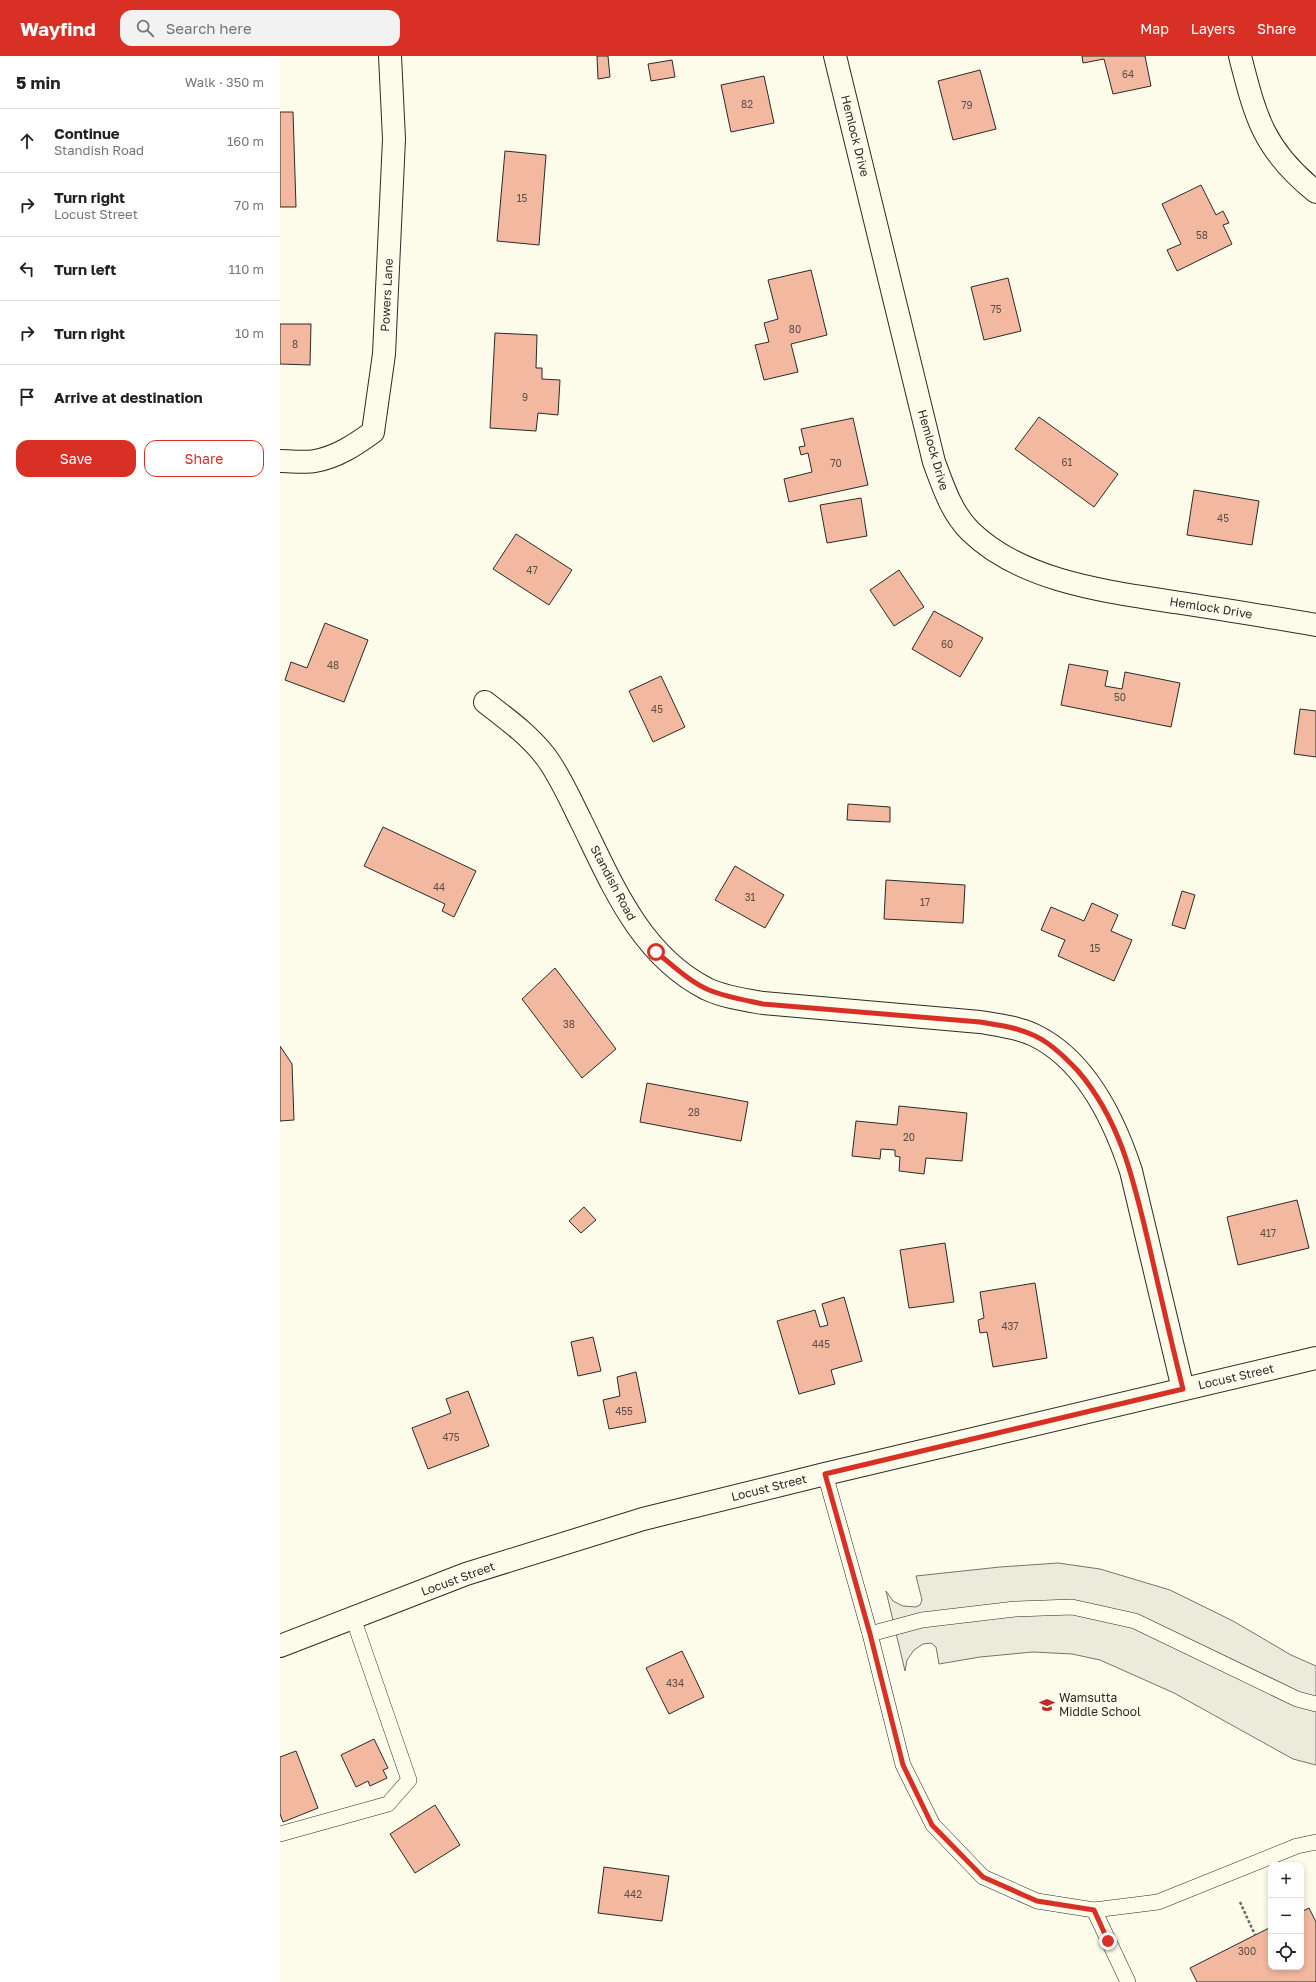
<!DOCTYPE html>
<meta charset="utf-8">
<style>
body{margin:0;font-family:"Golos Text",sans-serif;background:#f2f2f2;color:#222}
.controls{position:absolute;right:12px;bottom:12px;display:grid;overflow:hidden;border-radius:8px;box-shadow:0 2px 6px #0003}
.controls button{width:36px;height:36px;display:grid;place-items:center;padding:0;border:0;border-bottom:1px solid #e0e0e0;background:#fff;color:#222;font:20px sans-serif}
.stop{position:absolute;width:12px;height:12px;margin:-9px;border:3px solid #d93025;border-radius:50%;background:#fff}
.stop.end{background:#d93025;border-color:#fff;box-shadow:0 1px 4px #0008}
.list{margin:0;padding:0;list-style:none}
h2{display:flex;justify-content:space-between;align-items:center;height:52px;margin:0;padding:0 16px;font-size:17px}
h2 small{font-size:13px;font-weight:400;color:#767676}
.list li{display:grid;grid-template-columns:26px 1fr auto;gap:12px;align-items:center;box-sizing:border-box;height:64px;padding:0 16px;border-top:1px solid #e0e0e0}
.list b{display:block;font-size:15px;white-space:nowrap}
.list p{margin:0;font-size:13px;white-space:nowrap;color:#767676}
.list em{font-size:13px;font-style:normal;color:#767676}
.actions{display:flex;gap:8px;padding:12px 16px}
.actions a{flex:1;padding:9px 0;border:1px solid #d93025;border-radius:12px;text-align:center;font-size:14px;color:#d93025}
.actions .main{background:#d93025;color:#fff}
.icon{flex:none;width:22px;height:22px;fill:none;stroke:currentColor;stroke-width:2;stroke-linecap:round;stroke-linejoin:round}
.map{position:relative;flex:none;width:1036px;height:1926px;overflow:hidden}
header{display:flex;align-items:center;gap:24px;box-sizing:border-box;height:56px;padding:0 20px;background:#d93025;color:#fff}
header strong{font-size:19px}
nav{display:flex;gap:22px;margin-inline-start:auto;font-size:14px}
.search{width:280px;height:36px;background:#f2f2f2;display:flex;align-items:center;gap:10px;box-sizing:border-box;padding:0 14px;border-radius:12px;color:#767676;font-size:15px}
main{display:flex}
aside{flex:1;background:#fff}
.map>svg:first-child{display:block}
.parking{fill:#eceadb;stroke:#74746e}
.building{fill:#f2b8a0;stroke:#2b2b2b}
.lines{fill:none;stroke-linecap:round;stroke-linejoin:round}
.service-casing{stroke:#2b2b2b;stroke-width:16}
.minor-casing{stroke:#2b2b2b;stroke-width:24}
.path{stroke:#6a6964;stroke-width:2.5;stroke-dasharray:3 2;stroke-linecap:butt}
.service{stroke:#fdfbea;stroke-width:15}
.minor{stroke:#fdfbea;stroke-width:22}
.route{stroke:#d93025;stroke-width:5}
.labels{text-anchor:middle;stroke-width:3;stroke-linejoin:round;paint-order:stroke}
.number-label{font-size:10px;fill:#5d4e48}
.street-label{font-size:12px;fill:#2b2b2b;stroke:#fdfbea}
.poi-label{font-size:12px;fill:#2b2b2b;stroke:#fdfbea;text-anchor:start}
</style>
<header>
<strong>Wayfind</strong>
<div class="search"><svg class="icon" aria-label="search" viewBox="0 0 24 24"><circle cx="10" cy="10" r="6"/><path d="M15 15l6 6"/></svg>Search here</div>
<nav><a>Map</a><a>Layers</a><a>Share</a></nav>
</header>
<main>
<aside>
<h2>5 min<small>Walk · 350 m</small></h2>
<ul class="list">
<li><svg class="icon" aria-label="ahead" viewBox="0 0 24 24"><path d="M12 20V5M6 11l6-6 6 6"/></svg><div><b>Continue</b><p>Standish Road</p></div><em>160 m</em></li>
<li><svg class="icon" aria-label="right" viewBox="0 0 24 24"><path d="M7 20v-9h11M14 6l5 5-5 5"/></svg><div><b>Turn right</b><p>Locust Street</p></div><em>70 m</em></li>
<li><svg class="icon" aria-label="left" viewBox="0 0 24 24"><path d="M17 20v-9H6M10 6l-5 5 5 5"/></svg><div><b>Turn left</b></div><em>110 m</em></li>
<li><svg class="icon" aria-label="right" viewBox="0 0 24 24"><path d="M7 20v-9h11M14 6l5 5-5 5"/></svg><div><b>Turn right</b></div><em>10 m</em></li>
<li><svg class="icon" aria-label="arrive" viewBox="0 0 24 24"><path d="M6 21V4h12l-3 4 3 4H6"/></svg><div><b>Arrive at destination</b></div></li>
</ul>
<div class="actions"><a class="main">Save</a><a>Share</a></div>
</aside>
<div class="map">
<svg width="1036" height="1926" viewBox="0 0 1036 1926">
<rect width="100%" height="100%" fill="#fdfbea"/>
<polygon class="parking" points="778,1507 820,1513 890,1534 953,1565 1011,1599 1036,1610 1036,1709 1013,1703 894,1637 820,1604 792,1598 753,1596 700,1601 659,1608 656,1591 651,1587 643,1588 634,1594 627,1604 625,1615 606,1535 613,1545 623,1550 636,1551 640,1549 642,1544 636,1520 720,1511"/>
<g class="building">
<polygon points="317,0 328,0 330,21 318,23"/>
<polygon points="802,0 865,0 871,30 833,38 824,3 803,7"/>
<polygon points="392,4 395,21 371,25 368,8"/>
<polygon points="700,14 716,73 673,84 658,25"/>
<polygon points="484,20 494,67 451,76 441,29"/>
<polygon points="0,56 13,56 16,151 0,151"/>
<polygon points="225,95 266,99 259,189 217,185"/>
<polygon points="921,129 936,159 943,155 949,167 943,169 952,188 897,215 887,194 901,188 882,148"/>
<polygon points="531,214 547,279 511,288 518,316 484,324 475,289 489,286 484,267 498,263 488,224"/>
<polygon points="728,222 741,275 704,284 691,231"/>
<polygon points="0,268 31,268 30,309 0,308"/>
<polygon points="215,277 257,279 256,312 262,312 262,323 280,324 278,359 258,357 256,375 210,372"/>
<polygon points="759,361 838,418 814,451 735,393"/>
<polygon points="573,362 588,429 509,446 504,423 532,416 528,397 521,399 519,391 525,390 521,373"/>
<polygon points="914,434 979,445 972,489 907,479"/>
<polygon points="581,442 587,480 547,487 540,449"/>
<polygon points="236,478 292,514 269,549 213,513"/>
<polygon points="619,514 644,551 614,570 590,534"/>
<polygon points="654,555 703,582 680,621 632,593"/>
<polygon points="45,567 88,584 64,646 5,624 11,606 27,612"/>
<polygon points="789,608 828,615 825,630 842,633 845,616 900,627 891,671 781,649"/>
<polygon points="381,620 405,671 373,686 349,635"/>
<polygon points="1020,653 1036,655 1036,701 1014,698"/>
<polygon points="568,748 610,751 610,766 567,764"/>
<polygon points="103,771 196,815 174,861 162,855 165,848 84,810"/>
<polygon points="455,810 504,839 485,872 435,844"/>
<polygon points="606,824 685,829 683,867 604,863"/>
<polygon points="902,835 915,839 905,873 892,869"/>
<polygon points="812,847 838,859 831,875 852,884 834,925 778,900 785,884 761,874 771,851 804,865"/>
<polygon points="275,912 336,993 302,1022 242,943"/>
<polygon points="0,990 12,1008 14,1064 0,1065"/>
<polygon points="367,1027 468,1046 461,1085 360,1066"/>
<polygon points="619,1050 687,1057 682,1105 646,1102 644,1118 619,1115 620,1101 615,1100 615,1094 601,1093 600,1103 572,1100 576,1065 617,1069"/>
<polygon points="1017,1144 1029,1192 958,1209 947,1161"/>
<polygon points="304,1151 316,1164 301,1177 289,1165"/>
<polygon points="665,1187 674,1246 629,1252 620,1194"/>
<polygon points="755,1227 767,1302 713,1311 707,1276 700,1277 698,1264 704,1262 700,1236"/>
<polygon points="564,1241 582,1305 551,1314 555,1328 519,1338 497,1265 535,1254 540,1271 548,1269 542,1248"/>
<polygon points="313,1281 321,1315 298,1320 291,1286"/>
<polygon points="356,1316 366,1366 329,1373 323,1344 340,1340 337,1321"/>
<polygon points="188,1335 209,1390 148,1413 132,1372 171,1357 166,1343"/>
<polygon points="402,1595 424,1641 389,1658 366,1612"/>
<polygon points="94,1683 108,1712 103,1714 107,1722 90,1730 88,1725 76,1731 61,1699"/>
<polygon points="16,1695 38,1752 3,1766 0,1758 0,1701"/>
<polygon points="155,1749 180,1789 135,1817 110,1778"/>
<polygon points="324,1811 389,1820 382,1865 318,1857"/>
<polygon points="1029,1852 1036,1866 1036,1926 917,1926 910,1912 991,1871 991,1911 1021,1911 1021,1856"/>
</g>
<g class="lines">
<g class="service-casing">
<g id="service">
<polyline points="545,1418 590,1578 623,1709 653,1769 703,1821 757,1845 814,1854 878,1846 1017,1790 1036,1786"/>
<polyline points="590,1578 642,1564 735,1553 792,1551 855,1565 1017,1643 1036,1648"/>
<polyline points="0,1778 108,1748 129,1724 73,1562"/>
<polyline points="814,1854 848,1926"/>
</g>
</g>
<g class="minor-casing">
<g id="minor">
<path d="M555,0L654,406C663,430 671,456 690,475C743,527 831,536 901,547C946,554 991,561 1036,569"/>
<path d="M960,0C976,63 984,94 1036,136"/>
<path d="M0,405C11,405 24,407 35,405C57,401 75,389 93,376L104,298L114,83L110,0"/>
<path d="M205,646C227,663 249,679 266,701C280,720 290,743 301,765C332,828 360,899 427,933C444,941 465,944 483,947L700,966C718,969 737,971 754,979C806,1004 834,1063 851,1115L903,1333"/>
<polyline points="0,1590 186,1518 363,1463 545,1418 1036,1302"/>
</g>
</g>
<polyline class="path" points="960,1846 975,1879"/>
<use href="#service" class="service"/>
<use href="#minor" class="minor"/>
</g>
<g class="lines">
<path class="route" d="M376,896C391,908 411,927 429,934C446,941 465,944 483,948L700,966C718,969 736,971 753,979C770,986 785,1001 798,1015C841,1065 854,1126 869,1189C880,1237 891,1285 903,1333L545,1418L590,1578L623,1709L652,1769L703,1821L757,1845L814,1854L828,1885"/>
</g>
<defs>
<g id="school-bare" transform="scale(1.2)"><path d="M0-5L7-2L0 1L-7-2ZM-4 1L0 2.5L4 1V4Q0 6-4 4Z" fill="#c62828" stroke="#fdfbea" stroke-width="2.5" paint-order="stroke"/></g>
</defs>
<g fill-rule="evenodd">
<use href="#school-bare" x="767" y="1649"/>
</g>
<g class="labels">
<g class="number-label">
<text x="848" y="22">64</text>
<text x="467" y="52">82</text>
<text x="687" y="53">79</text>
<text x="242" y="146">15</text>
<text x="922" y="183">58</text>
<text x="716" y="257">75</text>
<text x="515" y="277">80</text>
<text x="15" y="292">8</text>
<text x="245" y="345">9</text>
<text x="787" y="410">61</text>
<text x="556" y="411">70</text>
<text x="943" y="466">45</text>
<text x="252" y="518">47</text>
<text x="667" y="592">60</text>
<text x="53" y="613">48</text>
<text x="840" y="645">50</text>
<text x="377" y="657">45</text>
<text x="159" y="835">44</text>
<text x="470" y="845">31</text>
<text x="645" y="850">17</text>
<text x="815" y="896">15</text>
<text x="289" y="972">38</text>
<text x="414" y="1060">28</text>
<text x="629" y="1085">20</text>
<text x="988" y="1181">417</text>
<text x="730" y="1274">437</text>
<text x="541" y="1292">445</text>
<text x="344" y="1359">455</text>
<text x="171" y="1385">475</text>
<text x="395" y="1631">434</text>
<text x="353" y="1842">442</text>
<text x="967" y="1899">300</text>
</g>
<g class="street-label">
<text transform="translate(575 80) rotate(76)" y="4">Hemlock Drive</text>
<text transform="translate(107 239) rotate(-87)" y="4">Powers Lane</text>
<text transform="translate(653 394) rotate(74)" y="4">Hemlock Drive</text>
<text transform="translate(931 552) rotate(9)" y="4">Hemlock Drive</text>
<text transform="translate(333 827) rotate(62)" y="4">Standish Road</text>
<text transform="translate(956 1321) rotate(-13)" y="4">Locust Street</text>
<text transform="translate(489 1432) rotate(-14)" y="4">Locust Street</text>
<text transform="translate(178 1523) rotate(-20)" y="4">Locust Street</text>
</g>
<g class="poi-label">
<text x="779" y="1646">Wamsutta<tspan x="779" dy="14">Middle School</tspan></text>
</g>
</g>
</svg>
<div class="controls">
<button>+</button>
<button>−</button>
<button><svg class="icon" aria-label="locate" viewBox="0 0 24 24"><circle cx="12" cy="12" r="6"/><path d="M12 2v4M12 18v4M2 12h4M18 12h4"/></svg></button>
</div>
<div class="stop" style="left:376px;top:896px"></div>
<div class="stop end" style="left:828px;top:1885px"></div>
</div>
</main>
